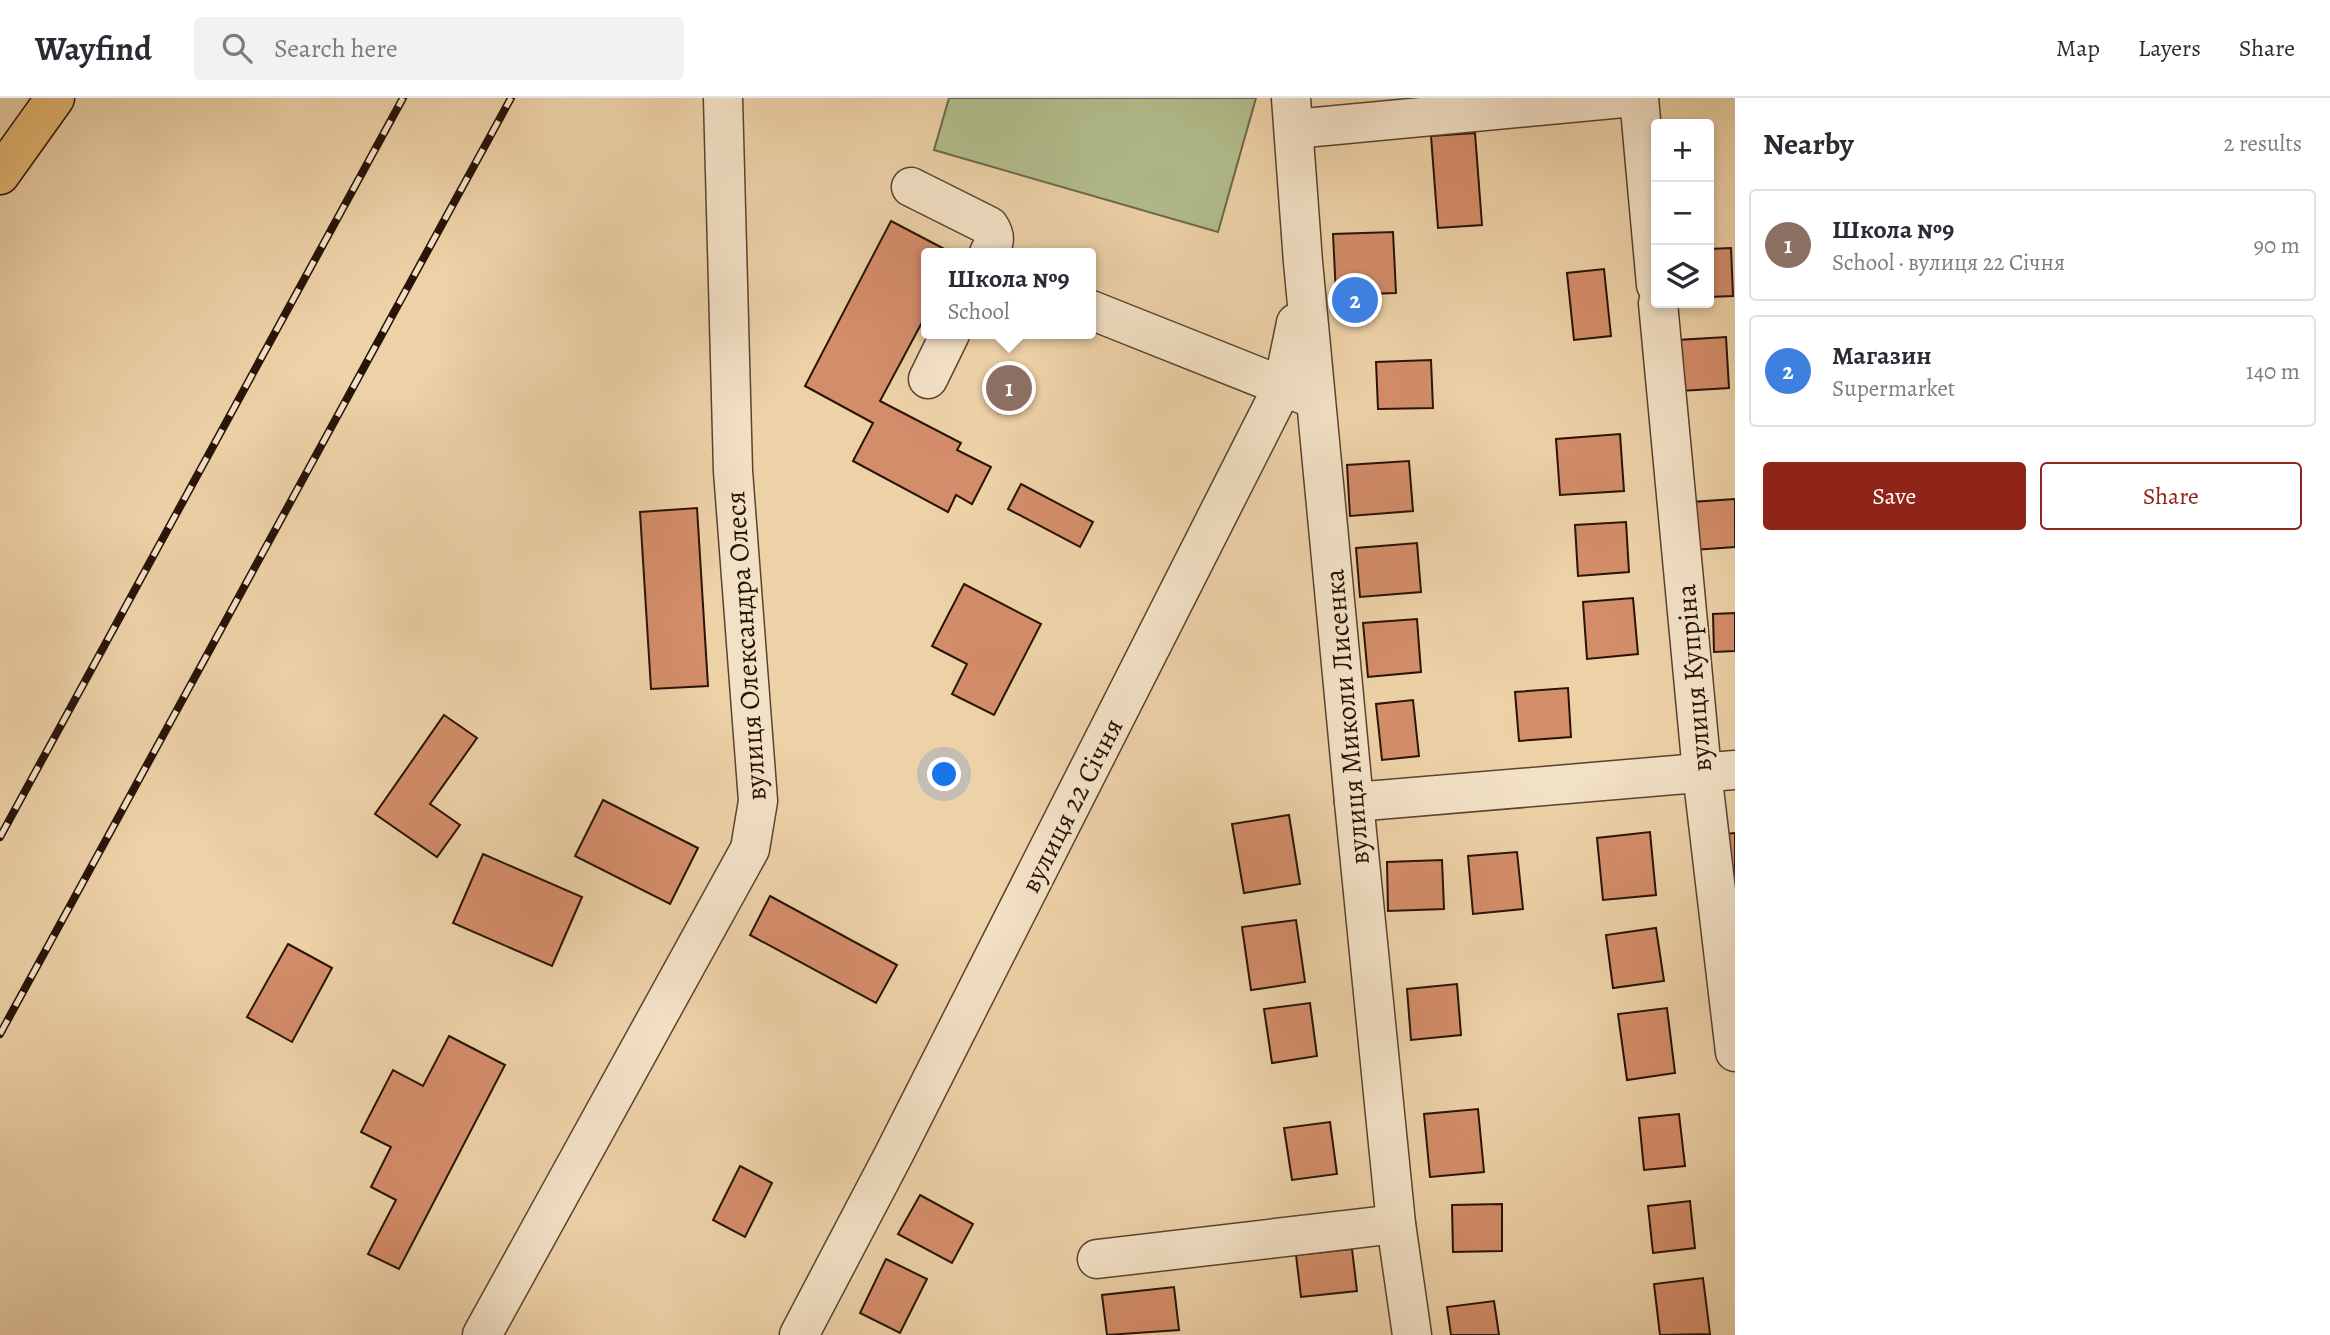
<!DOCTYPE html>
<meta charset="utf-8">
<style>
body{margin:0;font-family:Alegreya,serif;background:#f2f2f3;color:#2b2b33}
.controls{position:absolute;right:21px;top:21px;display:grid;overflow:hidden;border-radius:7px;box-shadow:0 4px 10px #0003}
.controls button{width:63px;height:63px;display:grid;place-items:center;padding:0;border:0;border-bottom:2px solid #e1e1e2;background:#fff;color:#2b2b33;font:35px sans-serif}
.you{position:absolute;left:945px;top:677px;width:24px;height:24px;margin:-18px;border:5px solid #fff;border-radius:50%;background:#1a73e8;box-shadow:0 0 0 10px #1a73e833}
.badge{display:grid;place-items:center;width:46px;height:46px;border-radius:50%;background:#8f2418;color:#fff;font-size:23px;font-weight:700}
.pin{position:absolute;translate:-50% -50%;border:4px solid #fff;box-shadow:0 2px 7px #0006}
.popup{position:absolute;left:921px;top:150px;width:175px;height:91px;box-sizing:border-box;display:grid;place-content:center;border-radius:7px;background:#fff;filter:drop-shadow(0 2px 5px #0005);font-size:23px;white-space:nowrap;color:#7c7c81}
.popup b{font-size:26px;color:#2b2b33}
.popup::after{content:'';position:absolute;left:50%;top:100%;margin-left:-14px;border:14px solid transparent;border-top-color:#fff}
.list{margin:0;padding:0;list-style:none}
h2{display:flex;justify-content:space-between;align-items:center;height:91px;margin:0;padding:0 28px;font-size:30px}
h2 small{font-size:23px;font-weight:400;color:#7c7c81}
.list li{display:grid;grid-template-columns:46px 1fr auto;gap:21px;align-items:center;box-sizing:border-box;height:112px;margin:0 14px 14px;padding:0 14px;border:2px solid #e1e1e2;border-radius:7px}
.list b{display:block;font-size:26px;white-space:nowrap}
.list p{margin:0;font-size:23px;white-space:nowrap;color:#7c7c81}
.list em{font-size:23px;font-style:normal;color:#7c7c81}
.actions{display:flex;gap:14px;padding:21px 28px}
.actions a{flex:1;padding:16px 0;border:2px solid #8f2418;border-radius:7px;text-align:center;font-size:24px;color:#8f2418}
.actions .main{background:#8f2418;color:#fff}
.icon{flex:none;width:38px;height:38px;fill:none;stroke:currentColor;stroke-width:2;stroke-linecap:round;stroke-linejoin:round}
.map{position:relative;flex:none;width:1735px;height:1237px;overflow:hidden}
header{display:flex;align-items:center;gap:42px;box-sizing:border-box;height:98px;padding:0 35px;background:#fff;border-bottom:2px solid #e1e1e2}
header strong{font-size:33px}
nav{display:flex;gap:38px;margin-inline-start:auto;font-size:24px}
.search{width:490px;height:63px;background:#f2f2f3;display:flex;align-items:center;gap:18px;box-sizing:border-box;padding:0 24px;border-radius:7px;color:#7c7c81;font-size:26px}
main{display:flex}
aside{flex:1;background:#fff}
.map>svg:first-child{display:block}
.green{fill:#b2bd8c;stroke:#6d684a;stroke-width:2}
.building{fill:#d48d6a;stroke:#281407;stroke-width:2}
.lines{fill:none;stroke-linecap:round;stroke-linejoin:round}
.minor-casing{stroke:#59432f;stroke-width:41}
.highway-casing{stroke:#281407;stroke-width:41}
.minor{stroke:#f3e1c6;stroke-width:38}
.highway{stroke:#e6b874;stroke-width:38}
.rail-casing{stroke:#281407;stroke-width:8}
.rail{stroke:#f3e1c6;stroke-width:5;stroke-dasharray:16;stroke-linecap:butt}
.labels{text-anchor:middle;stroke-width:5;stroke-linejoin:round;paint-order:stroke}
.street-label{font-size:28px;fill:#281407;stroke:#f3e1c6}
</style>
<header>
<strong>Wayfind</strong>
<div class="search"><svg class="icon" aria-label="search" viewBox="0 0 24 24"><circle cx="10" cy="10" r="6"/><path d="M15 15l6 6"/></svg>Search here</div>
<nav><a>Map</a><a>Layers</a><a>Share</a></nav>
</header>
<main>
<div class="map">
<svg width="1735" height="1237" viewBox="0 0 1735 1237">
<rect width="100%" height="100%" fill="#edd1a7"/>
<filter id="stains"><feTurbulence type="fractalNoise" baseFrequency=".00286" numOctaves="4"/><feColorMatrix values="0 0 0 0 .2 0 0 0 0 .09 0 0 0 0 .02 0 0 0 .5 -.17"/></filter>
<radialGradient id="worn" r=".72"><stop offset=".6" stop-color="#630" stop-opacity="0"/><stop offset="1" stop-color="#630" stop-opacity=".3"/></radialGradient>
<polygon class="green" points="949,0 1256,0 1218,134 934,52"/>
<g class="building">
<polygon points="1475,35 1482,127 1438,130 1431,38"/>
<polygon points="1709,40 1713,94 1709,94"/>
<polygon points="891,123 952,155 927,155 927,215 880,303 961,345 957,352 991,369 972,406 956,397 948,414 853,363 873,325 805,288"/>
<polygon points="1393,134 1396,195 1336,197 1333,136"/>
<polygon points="1731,150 1733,198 1709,199 1709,151"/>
<polygon points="1604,171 1611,238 1574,242 1567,175"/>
<polygon points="1726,239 1729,290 1680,293 1677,242"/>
<polygon points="1431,262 1433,310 1378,311 1376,264"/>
<polygon points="1620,336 1624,393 1560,397 1556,341"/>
<polygon points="1409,363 1413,413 1350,418 1347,367"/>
<polygon points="1021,386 1093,424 1080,449 1008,411"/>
<polygon points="1735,401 1735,449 1694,452 1691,404"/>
<polygon points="697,410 708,588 651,591 640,414"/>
<polygon points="1626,424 1629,474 1578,478 1575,427"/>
<polygon points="1417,445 1421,494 1360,499 1356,450"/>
<polygon points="964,486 1041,526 994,617 952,596 967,566 932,548"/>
<polygon points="1633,500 1638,556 1587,561 1583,504"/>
<polygon points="1735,515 1735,553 1714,554 1713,516"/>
<polygon points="1417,521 1421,574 1368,579 1363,525"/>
<polygon points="1568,590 1571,639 1519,643 1515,594"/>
<polygon points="1413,602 1419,658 1382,662 1376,606"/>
<polygon points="444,617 477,640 430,706 460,727 437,759 375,716"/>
<polygon points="603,702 698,750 670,806 575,758"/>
<polygon points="1289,717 1300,786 1244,795 1232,726"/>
<polygon points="1650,734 1656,797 1603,802 1597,740"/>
<polygon points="1735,735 1735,781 1730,782 1726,736"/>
<polygon points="1517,754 1523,811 1473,816 1468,758"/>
<polygon points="483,756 582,799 552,868 453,825"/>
<polygon points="1442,762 1444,811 1388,813 1387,764"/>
<polygon points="770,798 897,867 876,905 750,837"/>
<polygon points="1296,822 1305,884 1251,892 1242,829"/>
<polygon points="1656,830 1664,883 1613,890 1606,837"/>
<polygon points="288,846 332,870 292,944 247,919"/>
<polygon points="1457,886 1461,937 1411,942 1407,891"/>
<polygon points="1310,905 1317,958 1272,965 1264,911"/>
<polygon points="1667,910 1675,975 1627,982 1618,916"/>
<polygon points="449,938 505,967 399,1171 368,1156 396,1102 371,1089 391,1049 361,1034 393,972 423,988"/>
<polygon points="1478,1011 1484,1074 1430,1079 1424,1016"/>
<polygon points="1679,1016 1685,1068 1644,1072 1639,1020"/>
<polygon points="1330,1024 1337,1076 1292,1082 1284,1030"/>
<polygon points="740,1068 772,1085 745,1139 713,1122"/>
<polygon points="920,1097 973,1126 952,1165 898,1136"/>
<polygon points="1690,1103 1695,1150 1653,1155 1648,1108"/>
<polygon points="1502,1106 1502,1153 1453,1154 1452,1107"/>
<polygon points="1352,1151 1357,1193 1301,1199 1296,1157"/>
<polygon points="886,1161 927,1181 900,1235 860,1215"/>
<polygon points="1703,1180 1710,1236 1660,1237 1654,1186"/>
<polygon points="1174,1189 1179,1232 1107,1237 1102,1197"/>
<polygon points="1494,1203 1499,1237 1451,1237 1447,1209"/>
</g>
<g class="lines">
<g class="minor-casing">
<g id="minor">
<polyline points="1291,0 1303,164 1354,704 1396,1126 1412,1237"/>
<polyline points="1639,0 1656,187"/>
<polyline points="1294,31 1623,0"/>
<path d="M911,89L989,128C996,138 995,144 989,155"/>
<polyline points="1658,205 1702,674 1735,954"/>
<polyline points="1091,212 1307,298"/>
<polyline points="928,281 950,236"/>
<polyline points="1354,704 1735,672"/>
<polyline points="1097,1161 1396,1126"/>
<polyline points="482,1237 750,751 758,703 733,373 723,0"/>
<polyline points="799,1237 893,1058 1283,288 1296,225"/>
</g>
</g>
<g class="highway-casing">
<polyline id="highway" points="0,77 55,0"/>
</g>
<use href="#minor" class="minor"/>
<use href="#highway" class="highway"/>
<g class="rail-casing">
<g id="rail">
<polyline points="0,739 403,0"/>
<polyline points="0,936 511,0"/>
</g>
</g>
<use href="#rail" class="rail"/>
</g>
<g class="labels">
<g class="street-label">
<text transform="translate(745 548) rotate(-94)" y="10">вулиця Олександра Олеся</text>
<text transform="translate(1693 580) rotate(-95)" y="10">вулиця Купріна</text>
<text transform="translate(1346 619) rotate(-95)" y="10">вулиця Миколи Лисенка</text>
<text transform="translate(1071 707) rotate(-63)" y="10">вулиця 22 Січня</text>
</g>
</g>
<rect width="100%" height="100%" filter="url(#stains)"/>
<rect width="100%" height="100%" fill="url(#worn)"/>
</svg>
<div class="controls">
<button>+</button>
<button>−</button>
<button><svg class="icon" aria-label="layers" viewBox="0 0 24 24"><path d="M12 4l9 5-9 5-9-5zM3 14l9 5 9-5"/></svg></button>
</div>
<div class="you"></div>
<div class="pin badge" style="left:1009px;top:290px;background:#8d6e63">1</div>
<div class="popup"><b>Школа №9</b>School</div>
<div class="pin badge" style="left:1355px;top:202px;background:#3f7fe0">2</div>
</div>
<aside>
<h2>Nearby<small>2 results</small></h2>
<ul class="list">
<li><span class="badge" style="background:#8d6e63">1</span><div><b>Школа №9</b><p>School · вулиця 22 Січня</p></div><em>90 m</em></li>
<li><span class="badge" style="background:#3f7fe0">2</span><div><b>Магазин</b><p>Supermarket</p></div><em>140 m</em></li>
</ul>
<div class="actions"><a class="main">Save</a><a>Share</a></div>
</aside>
</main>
